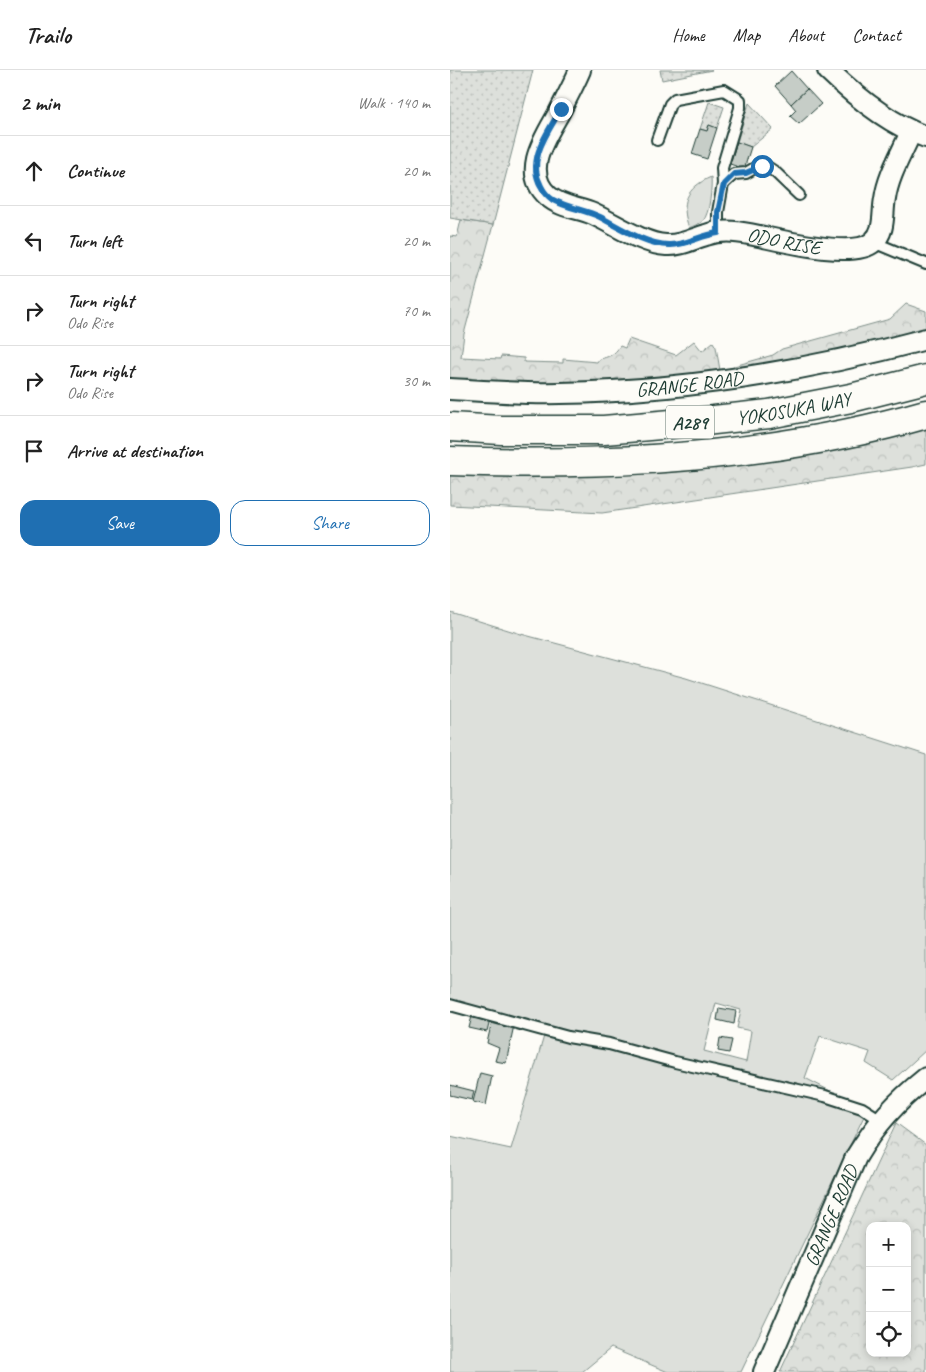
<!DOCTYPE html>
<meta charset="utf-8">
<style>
body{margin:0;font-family:Caveat,sans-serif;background:#f2f2f2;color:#222}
.controls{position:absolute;right:15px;bottom:15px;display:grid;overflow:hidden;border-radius:10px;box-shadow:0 2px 8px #0003}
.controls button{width:45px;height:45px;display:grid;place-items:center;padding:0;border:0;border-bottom:1px solid #e0e0e0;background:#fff;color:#222;font:25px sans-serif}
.stop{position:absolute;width:15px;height:15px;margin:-11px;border:4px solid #1f6fb2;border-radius:50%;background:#fff}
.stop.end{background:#1f6fb2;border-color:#fff;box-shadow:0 1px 5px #0008}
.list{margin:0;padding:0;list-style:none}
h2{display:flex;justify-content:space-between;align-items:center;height:65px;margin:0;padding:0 20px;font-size:21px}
h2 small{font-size:16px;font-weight:400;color:#767676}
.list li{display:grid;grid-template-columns:32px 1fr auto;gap:15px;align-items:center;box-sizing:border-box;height:70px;padding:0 20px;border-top:1px solid #e0e0e0}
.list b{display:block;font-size:19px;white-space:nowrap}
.list p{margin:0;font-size:16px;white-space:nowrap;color:#767676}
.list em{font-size:16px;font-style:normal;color:#767676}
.actions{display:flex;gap:10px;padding:15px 20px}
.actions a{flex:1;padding:11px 0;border:1px solid #1f6fb2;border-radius:15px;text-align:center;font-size:18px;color:#1f6fb2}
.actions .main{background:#1f6fb2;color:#fff}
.icon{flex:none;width:28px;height:28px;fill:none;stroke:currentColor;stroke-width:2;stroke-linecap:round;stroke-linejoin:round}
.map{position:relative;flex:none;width:476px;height:1302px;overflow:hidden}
header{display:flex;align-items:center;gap:30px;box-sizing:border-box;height:70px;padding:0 25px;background:#fff;border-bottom:1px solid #e0e0e0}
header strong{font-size:24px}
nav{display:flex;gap:28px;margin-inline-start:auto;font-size:18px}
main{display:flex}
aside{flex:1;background:#fff}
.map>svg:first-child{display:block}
.grass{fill:#dde0db;stroke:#7e8e88;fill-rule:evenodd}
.forest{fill:url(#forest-crowns);stroke:#7e8e88;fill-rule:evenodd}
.park{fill:url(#park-dots);stroke:#7e8e88}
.building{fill:#c6cdc7;stroke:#1f3d34}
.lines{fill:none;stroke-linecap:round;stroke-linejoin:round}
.lane-casing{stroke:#1f3d34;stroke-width:14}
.street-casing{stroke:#1f3d34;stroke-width:24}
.primary-casing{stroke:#1f3d34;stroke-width:31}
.lane{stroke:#fdfcf7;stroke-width:10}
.street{stroke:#fdfcf7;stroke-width:20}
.primary{stroke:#fdfcf7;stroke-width:28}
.route{stroke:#1f6fb2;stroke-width:6}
.labels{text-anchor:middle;stroke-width:5;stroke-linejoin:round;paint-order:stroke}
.shield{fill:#fdfcf7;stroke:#62766e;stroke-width:1}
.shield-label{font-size:19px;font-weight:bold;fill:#1f3d34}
.street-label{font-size:20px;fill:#1f3d34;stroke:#fdfcf7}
</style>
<header>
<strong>Trailo</strong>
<nav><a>Home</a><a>Map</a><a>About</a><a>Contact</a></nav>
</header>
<main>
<aside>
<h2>2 min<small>Walk · 140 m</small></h2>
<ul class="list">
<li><svg class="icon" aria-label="ahead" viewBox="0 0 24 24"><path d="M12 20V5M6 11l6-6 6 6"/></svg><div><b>Continue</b></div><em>20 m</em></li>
<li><svg class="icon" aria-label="left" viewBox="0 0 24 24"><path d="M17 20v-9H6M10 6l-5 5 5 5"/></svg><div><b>Turn left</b></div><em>20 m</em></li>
<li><svg class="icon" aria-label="right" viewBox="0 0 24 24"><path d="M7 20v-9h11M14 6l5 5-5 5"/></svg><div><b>Turn right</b><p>Odo Rise</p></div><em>70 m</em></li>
<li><svg class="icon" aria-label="right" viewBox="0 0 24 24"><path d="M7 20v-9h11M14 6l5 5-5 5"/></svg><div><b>Turn right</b><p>Odo Rise</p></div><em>30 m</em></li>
<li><svg class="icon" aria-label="arrive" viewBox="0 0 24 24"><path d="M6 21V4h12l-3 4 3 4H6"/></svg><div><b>Arrive at destination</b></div></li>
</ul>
<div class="actions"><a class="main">Save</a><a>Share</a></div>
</aside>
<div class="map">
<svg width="476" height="1302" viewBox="0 0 476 1302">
<defs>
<pattern id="forest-crowns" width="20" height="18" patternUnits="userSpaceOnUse" patternTransform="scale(1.25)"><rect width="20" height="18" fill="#dde0db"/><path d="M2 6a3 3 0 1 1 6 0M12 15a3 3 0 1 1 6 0" fill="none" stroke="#bdc1bd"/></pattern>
<pattern id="park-dots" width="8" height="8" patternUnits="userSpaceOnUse" patternTransform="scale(1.25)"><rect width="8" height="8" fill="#dde0db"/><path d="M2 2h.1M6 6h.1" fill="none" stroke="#bdc1bd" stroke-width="1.8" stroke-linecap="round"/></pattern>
</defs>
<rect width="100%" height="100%" fill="#fdfcf7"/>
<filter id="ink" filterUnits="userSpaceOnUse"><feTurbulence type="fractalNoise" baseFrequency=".02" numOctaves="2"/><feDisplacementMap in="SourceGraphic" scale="10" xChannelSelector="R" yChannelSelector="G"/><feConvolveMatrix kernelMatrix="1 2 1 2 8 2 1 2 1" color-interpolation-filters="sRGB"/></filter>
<g filter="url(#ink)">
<g class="grass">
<path d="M261,107C262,117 260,143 253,151C250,154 243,156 239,158C230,133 236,118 261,107Z"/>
<path d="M0,542L71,564L236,608L476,685V980L443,1010L416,993L420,982L370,966L355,1008L417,1040L291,1302H218L161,1278L132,1302H0V1066L61,1079L96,959L0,938ZM266,933L291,940L287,958L301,961L296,992L254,981Z"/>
</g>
<g class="forest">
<path d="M11,150L43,155L14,264L11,287L50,289L51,286L74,288V292L113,293V289L147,292L149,289C159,287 164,285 170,276L175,278L179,269L226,285L244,271L252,281L263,272L266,277L271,306L216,312L33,315L0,309V166L7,167Z"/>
<polygon points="456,234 476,241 476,264 286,305 284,296 323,285 332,279 440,249"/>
<polygon points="476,353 476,394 462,397 152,443 0,435 0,404"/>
<path d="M446,1053L476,1075V1302H330ZM420,1156H457V1283H420Z"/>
</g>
<g class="park">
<polygon points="0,0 83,0 43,155 0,148"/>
<polygon points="210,0 262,0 212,10"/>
<polygon points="259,32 274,37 267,58 259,55 257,61 250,59"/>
<polygon points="299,33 323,59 301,77 287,72"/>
</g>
<g class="building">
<polygon points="341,1 357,19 341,34 325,16"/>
<polygon points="357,19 371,34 349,54 340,46 346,40 341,34"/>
<polygon points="259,55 267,58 257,89 242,84 250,59 257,61"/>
<polygon points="287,72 301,77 294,99 280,94"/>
<polygon points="269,938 286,941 284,954 267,950"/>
<polygon points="22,946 40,950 37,962 19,958"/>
<polygon points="42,951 64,955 56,993 45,991 49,978 37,973"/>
<polygon points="270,968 282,970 279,983 268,981"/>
<polygon points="30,1003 42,1006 36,1035 23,1032"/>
<polygon points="0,1015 24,1021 22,1030 0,1025"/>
</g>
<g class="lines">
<g class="lane-casing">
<g id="lane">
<polyline points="207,70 220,34 225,29 274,20 290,30 290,38 272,98 273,114 268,142 268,163"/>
<polyline points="273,114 284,104 296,103 308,96 316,96 325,102 349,125"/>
<polyline points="423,172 476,194"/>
<polyline points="0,935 118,967 159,974 225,992 375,1026 412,1038 431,1050"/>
</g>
</g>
<g class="street-casing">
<g id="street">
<path id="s1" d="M130,0C124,14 117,27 110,41C97,65 70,101 98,126C110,137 129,138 143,144C165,154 193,174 216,175C231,176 242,169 256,165C273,159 291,162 309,166C333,171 404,189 423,172C436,161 432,143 435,129C438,106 452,83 461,62"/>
<path d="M378,0C406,27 439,54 476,67"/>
<path id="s2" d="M0,319C36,321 73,324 110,323C233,321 357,301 476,269"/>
<path id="s3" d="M314,1302L406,1087C426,1054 446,1032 476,1008"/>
</g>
</g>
<g class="primary-casing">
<g id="primary">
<path id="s4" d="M0,357L51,360H154L255,351L319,344L401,328L476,309"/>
<path d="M0,391C158,397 323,388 476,344"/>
</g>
</g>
<use href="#lane" class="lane"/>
<use href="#street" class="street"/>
<use href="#primary" class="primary"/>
</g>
</g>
<g class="lines" filter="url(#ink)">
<path class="route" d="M111,39C98,62 76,90 91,116C94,122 97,126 103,130C118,138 135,140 150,147C169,157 198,176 220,175C237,175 251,165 268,163V142L274,114L284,104L296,103L312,96"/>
</g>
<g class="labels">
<rect class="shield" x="216" y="335.5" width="48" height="33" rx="4"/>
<g class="shield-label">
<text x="240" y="359">A289</text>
</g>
<g class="street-label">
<text dy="7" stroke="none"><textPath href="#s1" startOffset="389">ODO RISE</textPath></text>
<text dy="7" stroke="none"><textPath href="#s2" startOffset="240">GRANGE ROAD</textPath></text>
<text dy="7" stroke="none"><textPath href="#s4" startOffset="345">YOKOSUKA WAY</textPath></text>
<text dy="7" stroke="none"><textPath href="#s3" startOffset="170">GRANGE ROAD</textPath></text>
</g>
</g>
</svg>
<div class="controls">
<button>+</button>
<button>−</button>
<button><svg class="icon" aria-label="locate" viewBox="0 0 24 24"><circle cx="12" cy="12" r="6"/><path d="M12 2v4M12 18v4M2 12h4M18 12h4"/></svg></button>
</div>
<div class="stop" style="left:312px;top:96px"></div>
<div class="stop end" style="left:111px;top:39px"></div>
</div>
</main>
